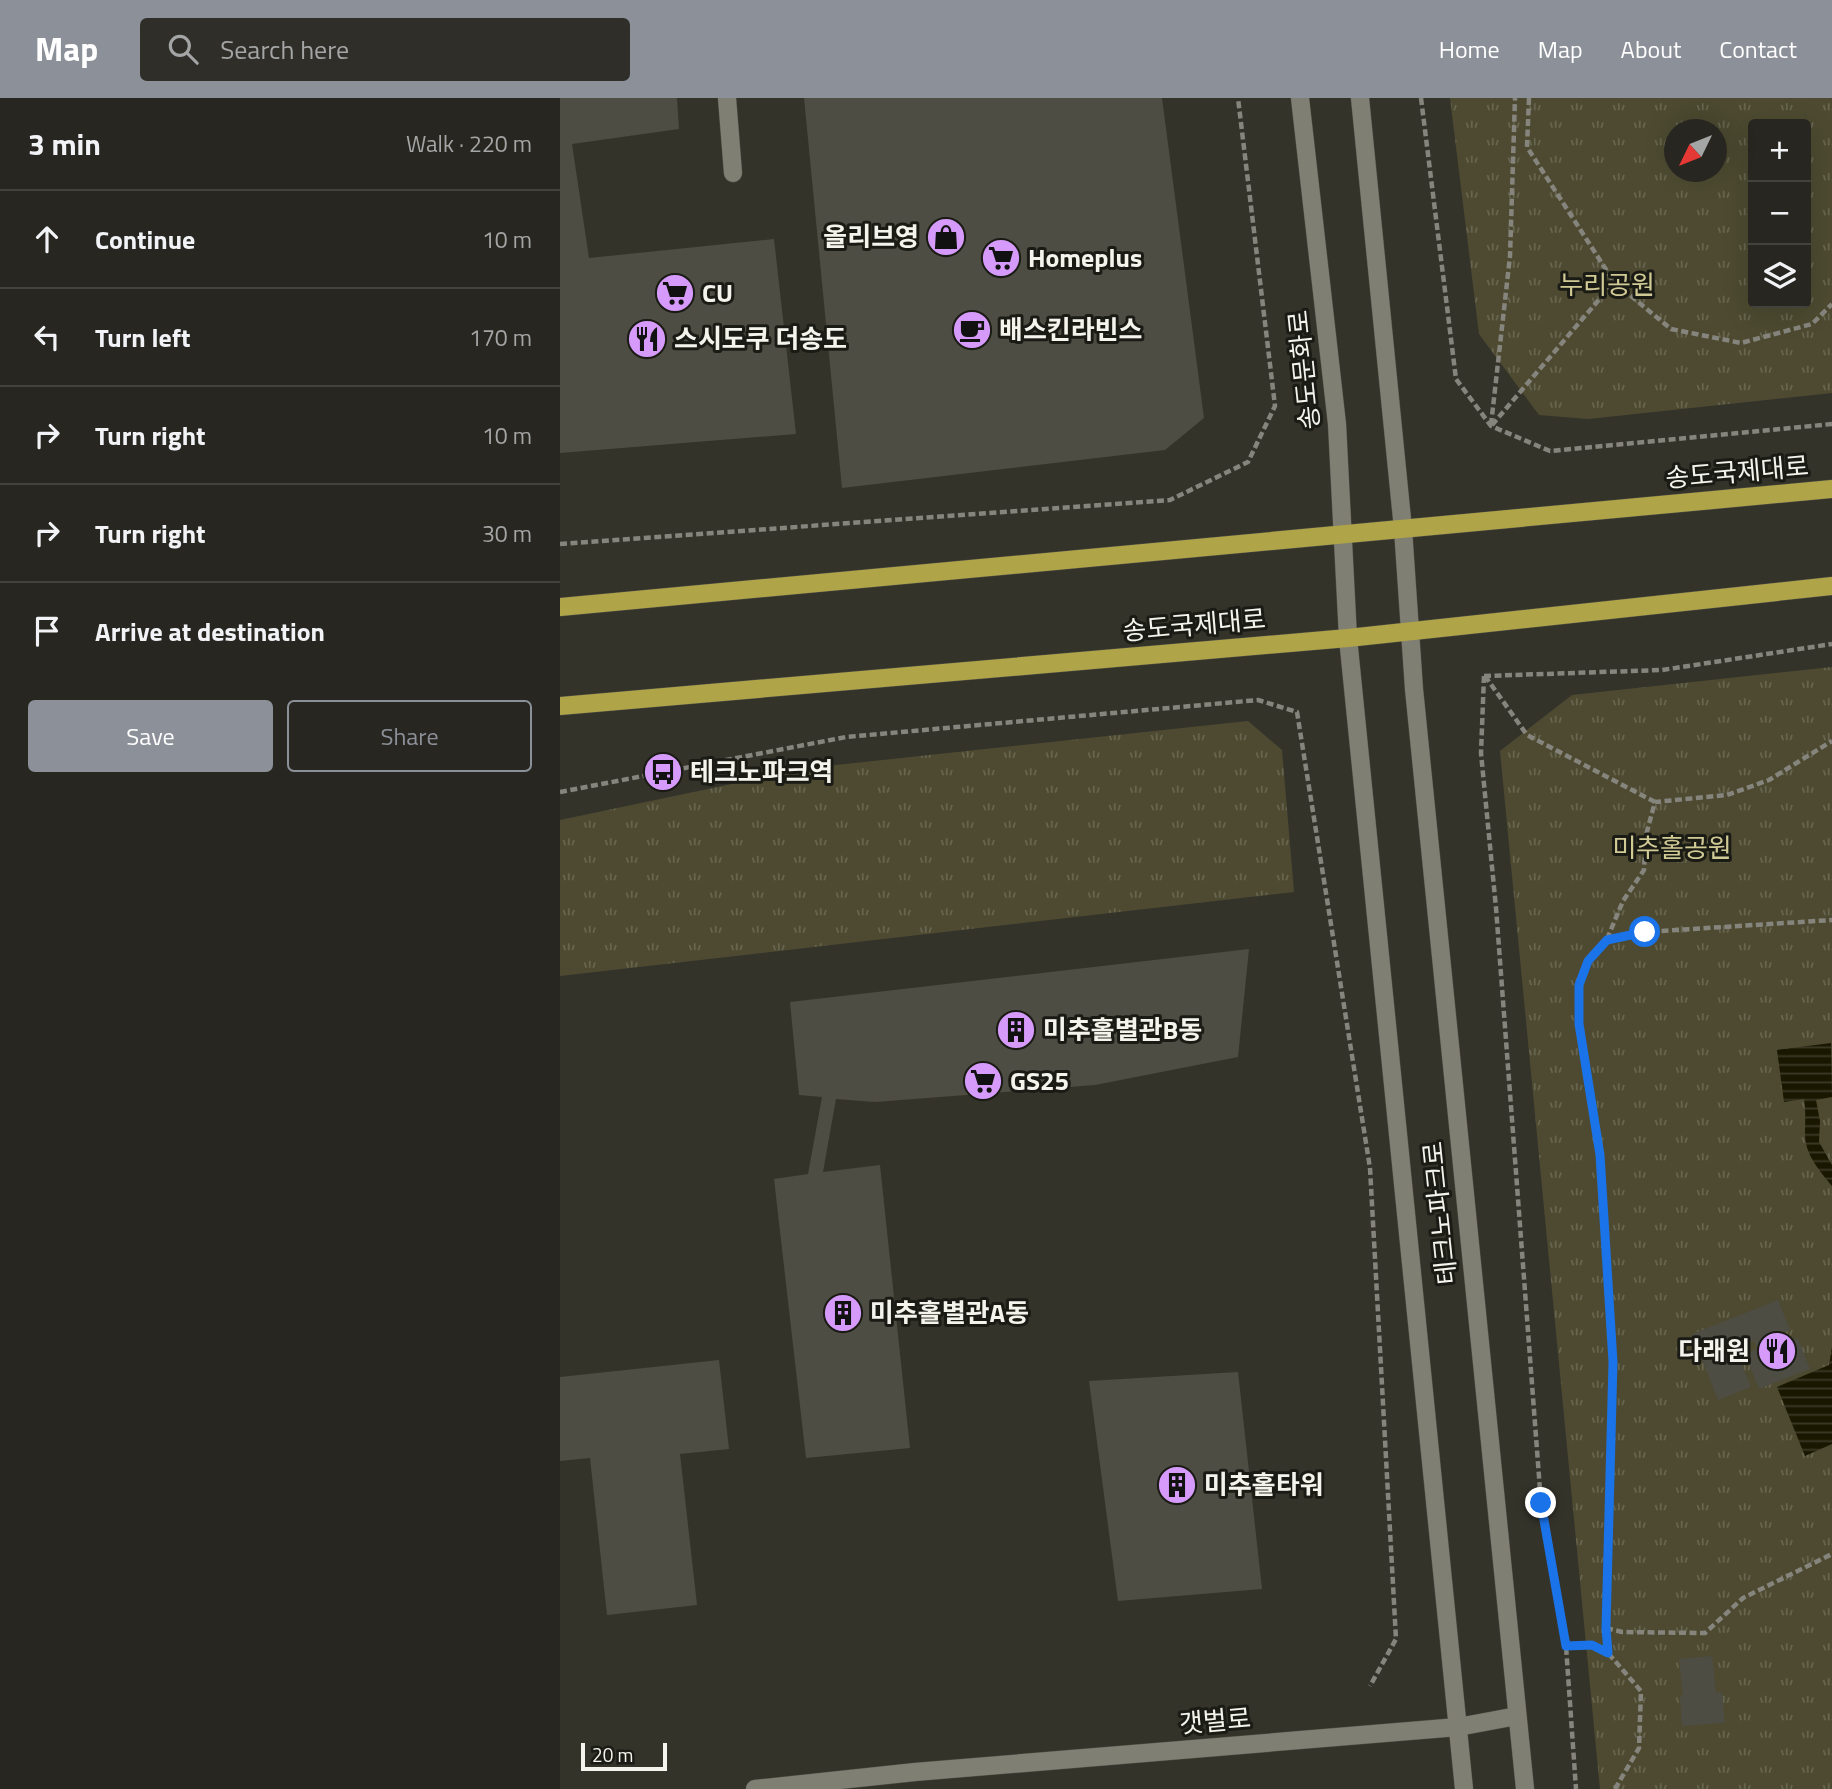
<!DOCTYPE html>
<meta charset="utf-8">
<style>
body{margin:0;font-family:"Titillium Web","Noto Sans KR",sans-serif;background:#2f2e29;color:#f1f3f6}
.controls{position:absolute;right:21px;top:21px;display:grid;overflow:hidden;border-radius:7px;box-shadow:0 7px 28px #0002}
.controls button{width:63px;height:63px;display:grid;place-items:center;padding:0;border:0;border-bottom:2px solid #43433e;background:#272620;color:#f1f3f6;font:35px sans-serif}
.compass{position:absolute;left:1104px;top:21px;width:63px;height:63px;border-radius:50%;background:#272620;box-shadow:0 7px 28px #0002;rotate:227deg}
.scale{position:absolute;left:21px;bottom:18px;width:86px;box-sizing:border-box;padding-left:7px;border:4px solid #f4f4ed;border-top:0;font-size:19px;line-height:24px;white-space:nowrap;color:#f4f4ed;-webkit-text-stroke:5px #1b1b16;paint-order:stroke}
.stop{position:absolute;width:21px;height:21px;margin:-16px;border:5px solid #1a73e8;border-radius:50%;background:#fff}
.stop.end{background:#1a73e8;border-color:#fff;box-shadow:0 2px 7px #0008}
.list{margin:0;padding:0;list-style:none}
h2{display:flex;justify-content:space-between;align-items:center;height:91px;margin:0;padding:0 28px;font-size:30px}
h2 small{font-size:23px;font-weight:400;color:#a4a5a5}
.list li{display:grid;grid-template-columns:46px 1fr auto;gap:21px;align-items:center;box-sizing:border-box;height:98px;padding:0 28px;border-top:2px solid #43433e}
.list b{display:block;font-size:26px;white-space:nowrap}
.list em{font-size:23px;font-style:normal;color:#a4a5a5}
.actions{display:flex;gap:14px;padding:21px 28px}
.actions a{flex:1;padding:16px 0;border:2px solid #8c9099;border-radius:7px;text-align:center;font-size:24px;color:#8c9099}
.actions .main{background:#8c9099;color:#fff}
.icon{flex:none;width:38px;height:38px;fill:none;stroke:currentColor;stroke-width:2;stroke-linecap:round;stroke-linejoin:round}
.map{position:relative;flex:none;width:1272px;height:1691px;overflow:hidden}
header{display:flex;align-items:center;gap:42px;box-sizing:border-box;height:98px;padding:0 35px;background:#8c9099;color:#fff}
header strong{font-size:33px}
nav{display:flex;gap:38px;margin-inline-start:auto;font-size:24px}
.search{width:490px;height:63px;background:#2f2e29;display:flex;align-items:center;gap:18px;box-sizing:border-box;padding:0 24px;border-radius:7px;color:#a4a5a5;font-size:26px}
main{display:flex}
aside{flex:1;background:#272620}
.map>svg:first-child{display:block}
.park{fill:url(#park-tufts);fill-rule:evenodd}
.water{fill:url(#water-rules)}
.building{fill:#4e4d43}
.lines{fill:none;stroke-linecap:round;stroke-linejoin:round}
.minor-casing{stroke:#504f47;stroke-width:19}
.major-casing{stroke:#504f47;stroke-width:19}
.path{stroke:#86857d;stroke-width:4.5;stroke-dasharray:7 3.5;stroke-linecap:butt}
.minor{stroke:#807f73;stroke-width:18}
.major{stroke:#afa448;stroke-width:18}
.route{stroke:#1a73e8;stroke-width:9}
.labels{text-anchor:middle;stroke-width:6;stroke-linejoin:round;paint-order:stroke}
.poi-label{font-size:26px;font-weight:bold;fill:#f4f4ed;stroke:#1b1b16;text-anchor:start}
.park-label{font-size:26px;fill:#d0ca95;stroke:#1b1b16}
.street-label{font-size:26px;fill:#f4f4ed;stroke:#1b1b16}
</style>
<header>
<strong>Map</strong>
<div class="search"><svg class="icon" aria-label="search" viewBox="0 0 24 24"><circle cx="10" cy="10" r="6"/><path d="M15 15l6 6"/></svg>Search here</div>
<nav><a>Home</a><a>Map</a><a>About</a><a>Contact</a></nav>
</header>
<main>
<aside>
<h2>3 min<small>Walk · 220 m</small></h2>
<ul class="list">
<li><svg class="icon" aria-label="ahead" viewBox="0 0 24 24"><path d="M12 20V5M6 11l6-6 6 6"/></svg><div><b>Continue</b></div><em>10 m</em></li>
<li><svg class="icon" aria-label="left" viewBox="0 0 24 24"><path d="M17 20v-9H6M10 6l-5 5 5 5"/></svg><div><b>Turn left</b></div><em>170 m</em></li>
<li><svg class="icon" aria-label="right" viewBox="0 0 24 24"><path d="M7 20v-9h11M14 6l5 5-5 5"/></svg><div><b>Turn right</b></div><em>10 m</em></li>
<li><svg class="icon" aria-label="right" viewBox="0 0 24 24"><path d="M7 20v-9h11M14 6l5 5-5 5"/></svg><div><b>Turn right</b></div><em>30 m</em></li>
<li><svg class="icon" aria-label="arrive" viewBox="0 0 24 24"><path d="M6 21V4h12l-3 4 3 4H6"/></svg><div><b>Arrive at destination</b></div></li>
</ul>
<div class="actions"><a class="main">Save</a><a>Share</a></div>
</aside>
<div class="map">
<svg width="1272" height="1691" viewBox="0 0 1272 1691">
<defs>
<pattern id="park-tufts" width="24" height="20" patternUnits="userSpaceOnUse" patternTransform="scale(1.75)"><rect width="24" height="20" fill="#4d4a31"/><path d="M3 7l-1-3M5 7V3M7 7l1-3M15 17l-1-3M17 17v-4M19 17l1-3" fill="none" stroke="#67654f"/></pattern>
<pattern id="water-rules" width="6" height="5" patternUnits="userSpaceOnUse" patternTransform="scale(1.75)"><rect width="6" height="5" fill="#1a1701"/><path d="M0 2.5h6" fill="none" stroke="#3c3926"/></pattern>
</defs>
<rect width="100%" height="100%" fill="#34332a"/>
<g class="park">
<path d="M890,0H1272V295L1028,321L979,317L919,236ZM1193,26H1246V205H1193ZM1114,32H1156V74H1114Z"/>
<polygon points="1272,569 1272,1691 1040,1691 940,653 1012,597"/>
<polygon points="688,623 722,652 734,794 0,878 0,722 248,670"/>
</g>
<g class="water">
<path d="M1271,945L1272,999L1256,1002L1260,1023L1259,1044L1272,1067V1088C1260,1073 1245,1057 1245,1036C1245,1024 1246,1014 1244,1001L1224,1004L1217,952Z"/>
<polygon points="1272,1249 1272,1346 1245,1358 1217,1289 1269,1267"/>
</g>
<g class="building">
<polygon points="0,0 117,0 119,31 12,46 29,160 214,141 236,336 0,355"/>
<polygon points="244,0 602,0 644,320 605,352 282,390"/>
<polygon points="689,851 678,959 535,987 315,1004 276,1001 263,1074 320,1067 350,1350 246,1360 214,1081 248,1076 262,999 239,997 230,904"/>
<polygon points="1218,1202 1230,1232 1212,1239 1216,1249 1238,1240 1250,1271 1199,1291 1185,1256 1197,1251 1194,1243 1175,1250 1191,1289 1158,1302 1132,1236"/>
<polygon points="159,1262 169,1351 120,1356 137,1507 47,1517 30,1360 0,1363 0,1279"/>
<polygon points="678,1274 702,1491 558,1503 529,1283"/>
<polygon points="1152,1558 1156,1595 1162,1594 1165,1625 1122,1628 1120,1598 1123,1598 1119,1561"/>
</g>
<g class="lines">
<g class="minor-casing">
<g id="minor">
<polyline points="167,0 173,75"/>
<polyline points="740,0 777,326 788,540 904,1691"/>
<polyline points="800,0 843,431 854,591 965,1691"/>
<polyline points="195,1691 355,1674 898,1629 957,1618"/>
</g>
</g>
<g class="major-casing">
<g id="major">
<polyline points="0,509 1272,391"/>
<polyline points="0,608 788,540 1272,488"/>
</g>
</g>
<g class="path">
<polyline points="861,0 896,281 931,328 990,353 1272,326"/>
<polyline points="969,0 967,49 1054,184 1111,231 1181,245 1252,226 1272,206"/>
<polyline points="931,327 950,158 955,0"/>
<polyline points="932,327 1054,184"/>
<polyline points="0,446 610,402 688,364 715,308 678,0"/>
<polyline points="924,578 921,655 936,810 981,1405 1006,1548 1016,1691"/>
<polyline points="924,578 1102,572 1272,546"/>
<polyline points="925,578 967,637 1095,704"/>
<polyline points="0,694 286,639 698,602 737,614 810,1070 836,1541 810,1588"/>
<polyline points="1047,841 1063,803 1084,772 1086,737 1095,704 1167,697 1209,682 1272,643"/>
<polyline points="1046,1530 1062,1534 1145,1535 1183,1500 1272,1456"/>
<polyline points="1006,1548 1032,1547 1047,1555"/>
<polyline points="1055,1691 1079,1650 1081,1593 1048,1555 1046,1530 1053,1264 1040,1057 1019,926 1019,887 1028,863 1047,842 1085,834 1272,822"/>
</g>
<use href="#minor" class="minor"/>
<use href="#major" class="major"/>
</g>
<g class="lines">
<polyline class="route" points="981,1405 1006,1548 1032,1547 1048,1555 1046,1530 1053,1264 1040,1057 1019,926 1019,887 1028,863 1047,842 1085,834"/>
</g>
<defs>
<g id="shop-disc" transform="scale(2.0125)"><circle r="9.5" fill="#d69bfa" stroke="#1b1b16"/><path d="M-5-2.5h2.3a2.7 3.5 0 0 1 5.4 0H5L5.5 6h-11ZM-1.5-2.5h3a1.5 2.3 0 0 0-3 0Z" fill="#111"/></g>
<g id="supermarket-disc" transform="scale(2.0125)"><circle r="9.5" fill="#d69bfa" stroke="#1b1b16"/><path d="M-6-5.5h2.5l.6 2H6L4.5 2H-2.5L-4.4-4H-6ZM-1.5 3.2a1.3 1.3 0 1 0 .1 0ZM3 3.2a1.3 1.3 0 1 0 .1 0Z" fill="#111"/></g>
<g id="cafe-disc" transform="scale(2.0125)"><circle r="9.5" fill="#d69bfa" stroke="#1b1b16"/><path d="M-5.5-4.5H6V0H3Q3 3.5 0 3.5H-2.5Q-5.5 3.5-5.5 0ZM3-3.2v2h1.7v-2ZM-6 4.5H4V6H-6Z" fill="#111"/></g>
<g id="restaurant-disc" transform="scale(2.0125)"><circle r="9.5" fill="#d69bfa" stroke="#1b1b16"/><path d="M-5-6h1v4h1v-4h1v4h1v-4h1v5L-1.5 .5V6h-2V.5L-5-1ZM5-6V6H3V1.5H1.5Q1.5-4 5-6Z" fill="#111"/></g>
<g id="bus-disc" transform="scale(2.0125)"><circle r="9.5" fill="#d69bfa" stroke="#1b1b16"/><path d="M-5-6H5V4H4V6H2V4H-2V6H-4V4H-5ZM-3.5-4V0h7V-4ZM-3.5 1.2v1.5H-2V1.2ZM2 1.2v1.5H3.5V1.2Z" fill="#111"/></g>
<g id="building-disc" transform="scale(2.0125)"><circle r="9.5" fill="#d69bfa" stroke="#1b1b16"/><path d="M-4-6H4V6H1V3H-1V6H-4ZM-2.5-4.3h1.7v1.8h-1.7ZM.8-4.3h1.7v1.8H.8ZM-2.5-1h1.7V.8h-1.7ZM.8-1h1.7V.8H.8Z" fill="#111"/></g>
</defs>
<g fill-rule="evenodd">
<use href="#shop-disc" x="386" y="139"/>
<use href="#supermarket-disc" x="441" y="160"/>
<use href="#supermarket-disc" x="115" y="195"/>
<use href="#cafe-disc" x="412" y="232"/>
<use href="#restaurant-disc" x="87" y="241"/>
<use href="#bus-disc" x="103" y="674"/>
<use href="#building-disc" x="456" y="932"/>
<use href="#supermarket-disc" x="423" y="983"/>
<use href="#building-disc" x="283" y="1215"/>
<use href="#restaurant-disc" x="1217" y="1253"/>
<use href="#building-disc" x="617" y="1387"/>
</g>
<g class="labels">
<g class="poi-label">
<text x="359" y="148" text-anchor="end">올리브영</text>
<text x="468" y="169">Homeplus</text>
<text x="142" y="204">CU</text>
<text x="439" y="241">배스킨라빈스</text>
<text x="114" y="250">스시도쿠 더송도</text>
<text x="130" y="683">테크노파크역</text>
<text x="483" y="941">미추홀별관B동</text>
<text x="450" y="992">GS25</text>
<text x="310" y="1224">미추홀별관A동</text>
<text x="1190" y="1262" text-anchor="end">다래원</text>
<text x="644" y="1396">미추홀타워</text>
</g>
<g class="park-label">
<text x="1047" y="196">누리공원</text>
<text x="1112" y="759">미추홀공원</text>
</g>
<g class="street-label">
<text transform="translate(744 272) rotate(-96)" y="9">송도문화로</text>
<text transform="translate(1177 374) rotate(-5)" y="9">송도국제대로</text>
<text transform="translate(634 527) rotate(-5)" y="9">송도국제대로</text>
<text transform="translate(880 1115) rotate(-96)" y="9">테크노파크로</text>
<text transform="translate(655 1623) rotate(-5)" y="9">갯벌로</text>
</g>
</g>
</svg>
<div class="controls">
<button>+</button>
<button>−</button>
<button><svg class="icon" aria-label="layers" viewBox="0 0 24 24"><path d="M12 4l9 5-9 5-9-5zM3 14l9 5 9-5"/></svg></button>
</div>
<svg class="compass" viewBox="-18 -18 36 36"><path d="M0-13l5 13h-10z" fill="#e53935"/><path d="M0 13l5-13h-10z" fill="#a4a5a5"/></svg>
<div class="scale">20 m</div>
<div class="stop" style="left:1085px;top:834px"></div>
<div class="stop end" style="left:981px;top:1405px"></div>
</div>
</main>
